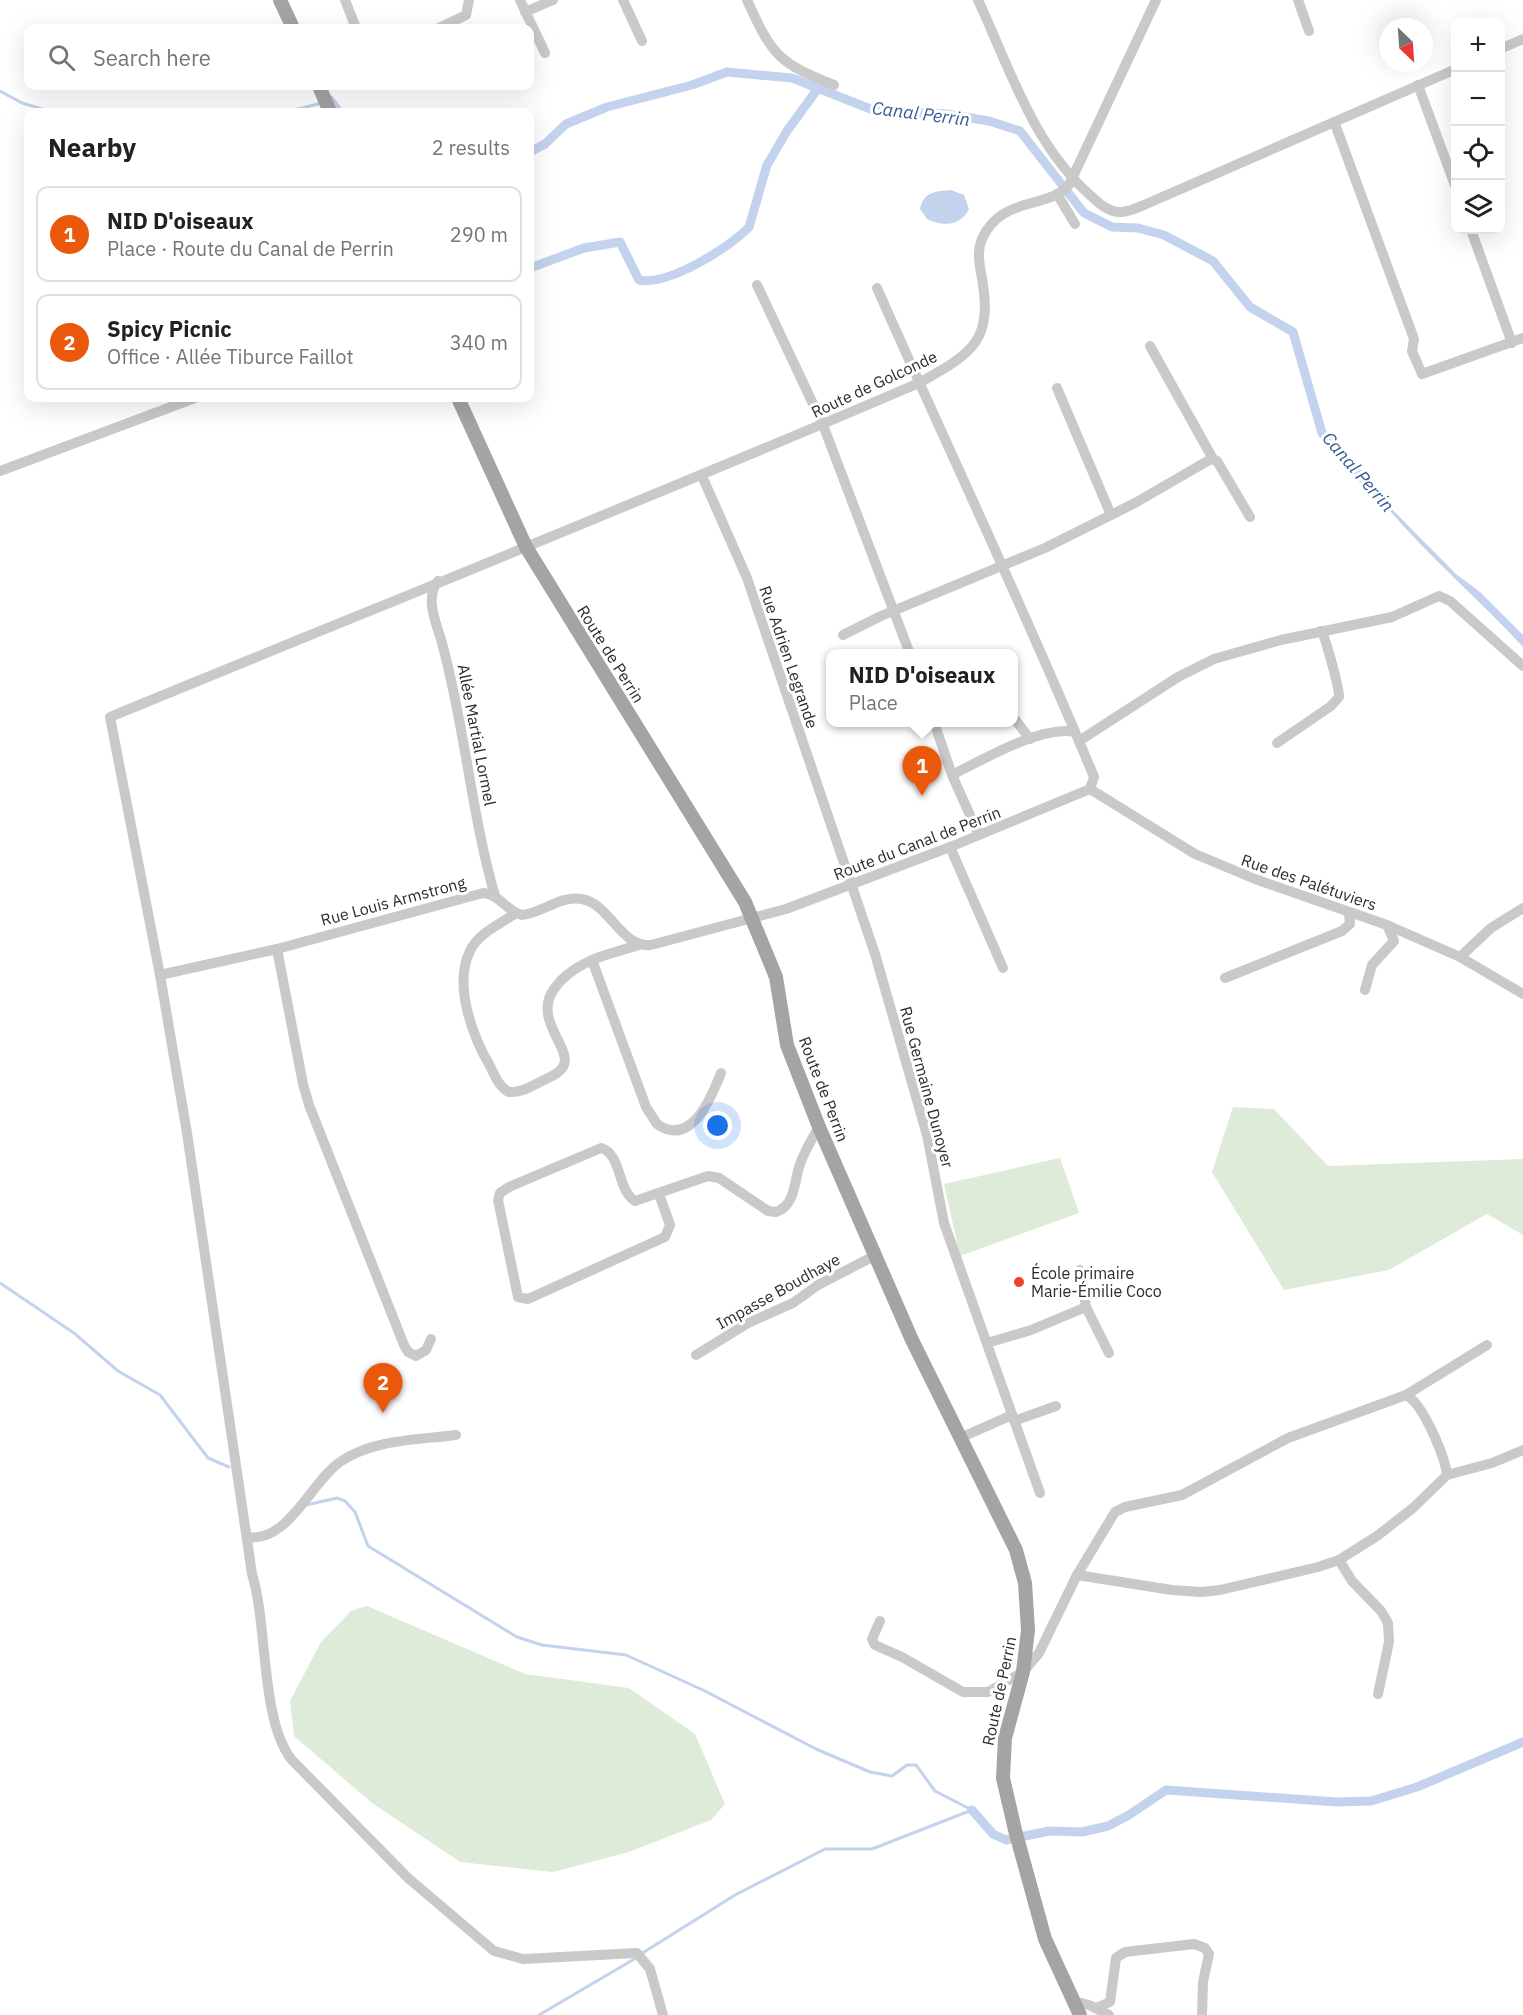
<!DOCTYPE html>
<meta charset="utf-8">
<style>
body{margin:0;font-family:"IBM Plex Sans",sans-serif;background:#f2f2f2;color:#202124}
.controls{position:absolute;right:18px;top:18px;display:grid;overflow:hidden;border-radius:12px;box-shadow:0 6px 24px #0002}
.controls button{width:54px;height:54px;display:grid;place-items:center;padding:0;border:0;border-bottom:2px solid #e0e0e0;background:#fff;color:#202124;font:30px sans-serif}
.compass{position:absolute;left:1379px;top:18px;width:54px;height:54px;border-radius:50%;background:#fff;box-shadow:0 6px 24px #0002;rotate:155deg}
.you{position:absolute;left:718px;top:1126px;width:21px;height:21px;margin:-15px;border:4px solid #fff;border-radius:50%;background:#1a73e8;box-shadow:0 0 0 9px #1a73e833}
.badge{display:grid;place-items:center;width:39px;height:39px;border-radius:50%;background:#ea580c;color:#fff;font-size:20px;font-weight:700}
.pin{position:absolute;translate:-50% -50px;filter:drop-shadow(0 2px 3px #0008)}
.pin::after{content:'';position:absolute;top:32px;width:21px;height:18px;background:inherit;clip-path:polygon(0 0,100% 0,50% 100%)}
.popup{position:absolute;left:826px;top:649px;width:192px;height:78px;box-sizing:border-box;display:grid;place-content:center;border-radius:12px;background:#fff;filter:drop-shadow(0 2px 4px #0005);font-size:20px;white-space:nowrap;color:#757577}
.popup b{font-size:22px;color:#202124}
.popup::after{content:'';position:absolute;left:50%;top:100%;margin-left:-12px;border:12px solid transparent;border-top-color:#fff}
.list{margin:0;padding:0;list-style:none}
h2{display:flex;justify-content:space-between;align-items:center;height:78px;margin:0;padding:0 24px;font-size:26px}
h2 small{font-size:20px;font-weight:400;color:#757577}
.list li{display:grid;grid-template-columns:39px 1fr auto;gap:18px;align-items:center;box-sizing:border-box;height:96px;margin:0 12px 12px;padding:0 12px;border:2px solid #e0e0e0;border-radius:12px}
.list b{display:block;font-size:22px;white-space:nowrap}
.list p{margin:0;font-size:20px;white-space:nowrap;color:#757577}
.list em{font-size:20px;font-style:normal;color:#757577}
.icon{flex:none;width:33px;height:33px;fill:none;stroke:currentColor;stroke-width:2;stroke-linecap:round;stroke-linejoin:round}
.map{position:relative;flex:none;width:1523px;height:2015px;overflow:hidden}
.search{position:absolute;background:#fff;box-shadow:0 6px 24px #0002;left:24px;top:24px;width:510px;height:66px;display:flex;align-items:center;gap:15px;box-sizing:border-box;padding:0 21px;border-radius:12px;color:#757577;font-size:22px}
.panel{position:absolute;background:#fff;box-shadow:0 6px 24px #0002;left:24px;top:108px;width:510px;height:294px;border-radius:12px}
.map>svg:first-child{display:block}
.green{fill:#deebd8}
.water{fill:#c3d3ed}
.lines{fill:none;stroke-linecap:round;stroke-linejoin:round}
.stream{stroke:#c3d3ed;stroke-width:3}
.canal{stroke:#c3d3ed;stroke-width:9}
.minor{stroke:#c9c9c9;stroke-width:10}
.major{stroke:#a4a4a4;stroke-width:14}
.poi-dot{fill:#ef4123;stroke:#fff;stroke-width:2}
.labels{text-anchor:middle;stroke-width:6;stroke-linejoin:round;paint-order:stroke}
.street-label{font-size:16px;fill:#2c2c2c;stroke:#fff}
.poi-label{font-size:16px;fill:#2c2c2c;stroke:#fff;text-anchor:start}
.water-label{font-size:18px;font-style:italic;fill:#365a92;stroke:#fff}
</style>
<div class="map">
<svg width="1523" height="2015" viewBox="0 0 1523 2015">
<rect width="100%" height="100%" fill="#fff"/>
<g class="green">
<polygon points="1233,1107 1274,1109 1328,1166 1523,1159 1523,1235 1487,1214 1389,1270 1284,1290 1212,1172"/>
<polygon points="1060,1158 1079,1213 960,1256 944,1184"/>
<polygon points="367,1606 525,1674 629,1688 695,1734 725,1804 711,1820 629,1852 553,1872 460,1862 372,1803 294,1736 290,1701 321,1642 351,1611"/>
</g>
<g class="water">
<path d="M951,190L964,195L969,209C961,226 942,227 927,219L920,209C923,192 936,191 951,190Z"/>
<path d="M1371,488L1456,574L1480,592L1523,635V647C1473,593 1416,546 1371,488Z"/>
</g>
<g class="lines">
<g class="stream">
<polyline points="0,91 22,103 52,112"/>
<polyline points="286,112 322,103"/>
<polyline points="0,1283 74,1333 118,1371 160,1395 208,1458 229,1467"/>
<polyline points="306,1505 337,1498 345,1501 355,1512 368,1546 517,1637 542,1645 626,1655 705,1691 816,1749 870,1772 892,1776 907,1765 916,1765 935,1791 972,1810 872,1849 825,1849 735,1895 641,1954"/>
<polyline points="539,2015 636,1958"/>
</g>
<g class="canal">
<polyline points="330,100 339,112"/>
<polyline points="530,152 545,144 566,124 607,107 692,85 727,72 792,78 873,110 946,114 989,121 1020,131 1084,213 1112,227 1138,228 1164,235 1213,261 1250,307 1293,332 1322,433 1378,495"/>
<path d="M530,268L584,248L620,242L639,280C668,286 729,248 749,227L767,165L787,131L819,87"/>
<polyline points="972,1810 993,1834 1006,1840 1049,1831 1082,1832 1108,1826 1129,1815 1166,1790 1337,1802 1371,1801 1417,1787 1523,1742"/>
</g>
<g class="minor">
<polyline points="345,0 356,28"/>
<polyline points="520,0 545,53"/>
<polyline points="623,0 642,41"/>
<path d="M747,0C772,55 778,63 834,85"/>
<path d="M978,0C1010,69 1033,145 1091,196C1099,203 1107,211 1118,212C1127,213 1136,208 1144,205L1456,69"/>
<polyline points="1298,0 1309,31"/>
<polyline points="525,12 553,0"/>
<polyline points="439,28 466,15 469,0"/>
<polyline points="1500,49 1523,39"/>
<polyline points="1418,85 1456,188"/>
<polyline points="1335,124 1414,339 1412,351 1422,374 1523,338"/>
<polyline points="1057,194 1075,224"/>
<polyline points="1471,230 1512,343"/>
<polyline points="757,285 823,425 910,654"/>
<path d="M877,288C949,451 1026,612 1094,777L1090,789"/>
<polyline points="1150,346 1213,459"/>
<polyline points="1057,388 1111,515"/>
<polyline points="0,471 195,398"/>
<polyline points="702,476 747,578 875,954 927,1135 944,1223 1040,1493"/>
<path d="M438,581C424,599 437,624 442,643C465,726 471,813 495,896"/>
<polyline points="843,635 881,616 1045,548 1135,503 1211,459 1217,461 1250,517"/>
<polyline points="1014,718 1030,739"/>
<polyline points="934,722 952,775 979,835"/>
<polyline points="1079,741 1178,677 1214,659 1281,640 1392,617 1439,596 1450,601 1523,666"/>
<path d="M1277,743L1331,706L1339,697C1340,691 1325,635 1321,631"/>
<path d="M952,775C982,760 1042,725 1075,732"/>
<polyline points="1090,789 1195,854 1255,879 1387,925 1460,957 1523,994"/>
<polyline points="950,847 1003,968"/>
<path d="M516,913C501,924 478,933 470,951C453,985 473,1037 490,1066C495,1076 499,1087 509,1092C521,1093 530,1087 540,1082C547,1078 558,1075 563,1067C574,1049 532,1020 554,989C573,961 609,954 639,945"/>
<polyline points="277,949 303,1084 309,1105 404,1345 408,1352 416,1356 426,1350 431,1339"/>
<polyline points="1460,957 1491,928 1523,908"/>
<path d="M592,960L646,1107L657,1124C691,1149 712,1096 721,1073"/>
<path d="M160,975L277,949L483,893C500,894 507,912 522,915C543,913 560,895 582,899C610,904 621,948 651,945L786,909L950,847L1090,789"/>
<polyline points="1225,978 1342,931 1350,924 1349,913"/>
<polyline points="1365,990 1372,965 1394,941 1387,925"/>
<path d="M659,1194L670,1225L665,1237L528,1299L518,1297L498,1200L500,1193L509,1187L601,1148C622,1154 617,1190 635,1201L708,1176L719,1178L768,1211L776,1212C795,1205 794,1184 799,1167C804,1152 811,1140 819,1127"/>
<polyline points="1080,1270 1086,1307 1109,1353"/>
<polyline points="987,1343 1031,1330 1086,1307"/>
<polyline points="696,1355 748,1323 793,1303 818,1285 876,1255"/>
<path d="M1406,1395C1423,1403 1445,1457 1447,1475"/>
<polyline points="1014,1421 1056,1406"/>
<polyline points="960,1438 1012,1415"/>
<path d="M248,1537C288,1543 311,1482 340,1462C373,1439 418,1440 456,1435"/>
<polyline points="1339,1560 1352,1581 1381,1611 1388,1623 1389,1642 1378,1694"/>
<polyline points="1077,1575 1172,1590 1201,1592 1220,1590 1318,1567 1339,1560 1377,1536 1413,1508 1447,1475 1492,1463 1523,1450"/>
<polyline points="880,1621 872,1639 875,1645 902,1657 963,1692 988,1692 1023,1672 1039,1653 1077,1575 1115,1512 1125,1507 1182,1495 1288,1438 1406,1395 1487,1345"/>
<polyline points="1073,2001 1089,2005 1109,2015"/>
<polyline points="1096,2008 1110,2002 1116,1958 1125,1952 1194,1944 1205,1948 1209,1954 1203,1982 1202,2015"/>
<path d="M663,2015L650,1969L637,1953L523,1959L494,1951L408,1878L291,1759C260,1717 268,1625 252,1574L187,1133L160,975L110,717C380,606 651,498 919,383C974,352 994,341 981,273C978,257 977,244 987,230C1009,197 1049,208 1069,185L1156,0"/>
</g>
<g class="major">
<polyline points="280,0 293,28"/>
<polyline points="319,86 330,112"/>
<polyline points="458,398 526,547 745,902 776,977 787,1045 819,1127 912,1340 1016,1550 1025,1583 1028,1630 1023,1672 1005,1738 1003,1778 1015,1830 1045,1939 1080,2015"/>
</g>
</g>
<circle class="poi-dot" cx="1019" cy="1282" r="6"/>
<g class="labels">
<g class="street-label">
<text transform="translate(874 384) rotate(-25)" y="6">Route de Golconde</text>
<text transform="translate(611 654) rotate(58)" y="6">Route de Perrin</text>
<text transform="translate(789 657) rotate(71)" y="6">Rue Adrien Legrande</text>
<text transform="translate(477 735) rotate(79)" y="6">Allée Martial Lormel</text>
<text transform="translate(917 843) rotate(-21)" y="6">Route du Canal de Perrin</text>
<text transform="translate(1309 882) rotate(19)" y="6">Rue des Palétuviers</text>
<text transform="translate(393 901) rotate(-15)" y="6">Rue Louis Armstrong</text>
<text transform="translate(927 1087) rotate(75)" y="6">Rue Germaine Dunoyer</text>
<text transform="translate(824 1089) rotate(69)" y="6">Route de Perrin</text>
<text transform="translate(778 1291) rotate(-29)" y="6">Impasse Boudhaye</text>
<text transform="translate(999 1691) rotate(-78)" y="6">Route de Perrin</text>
</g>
<g class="poi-label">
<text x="1031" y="1279">École primaire<tspan x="1031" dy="18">Marie-Émilie Coco</tspan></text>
</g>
<g class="water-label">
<text transform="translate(921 114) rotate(7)" y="6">Canal Perrin</text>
<text transform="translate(1358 472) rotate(49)" y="6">Canal Perrin</text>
</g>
</g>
</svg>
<div class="controls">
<button>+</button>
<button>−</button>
<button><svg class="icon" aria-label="locate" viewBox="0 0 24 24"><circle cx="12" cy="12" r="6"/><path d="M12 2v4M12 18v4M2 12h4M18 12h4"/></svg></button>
<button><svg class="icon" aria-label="layers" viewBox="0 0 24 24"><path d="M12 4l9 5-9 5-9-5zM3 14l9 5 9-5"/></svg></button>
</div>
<svg class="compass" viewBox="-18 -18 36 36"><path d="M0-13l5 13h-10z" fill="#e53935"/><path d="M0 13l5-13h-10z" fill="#757577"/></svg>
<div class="you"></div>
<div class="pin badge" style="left:922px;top:796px">1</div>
<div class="popup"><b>NID D'oiseaux</b>Place</div>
<div class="pin badge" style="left:383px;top:1413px">2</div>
<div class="search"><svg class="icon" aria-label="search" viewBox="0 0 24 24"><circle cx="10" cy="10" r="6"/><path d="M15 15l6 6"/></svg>Search here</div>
<section class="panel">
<h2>Nearby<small>2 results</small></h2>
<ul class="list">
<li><span class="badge">1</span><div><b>NID D'oiseaux</b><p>Place · Route du Canal de Perrin</p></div><em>290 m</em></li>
<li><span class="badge">2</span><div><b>Spicy Picnic</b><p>Office · Allée Tiburce Faillot</p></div><em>340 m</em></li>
</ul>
</section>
</div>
